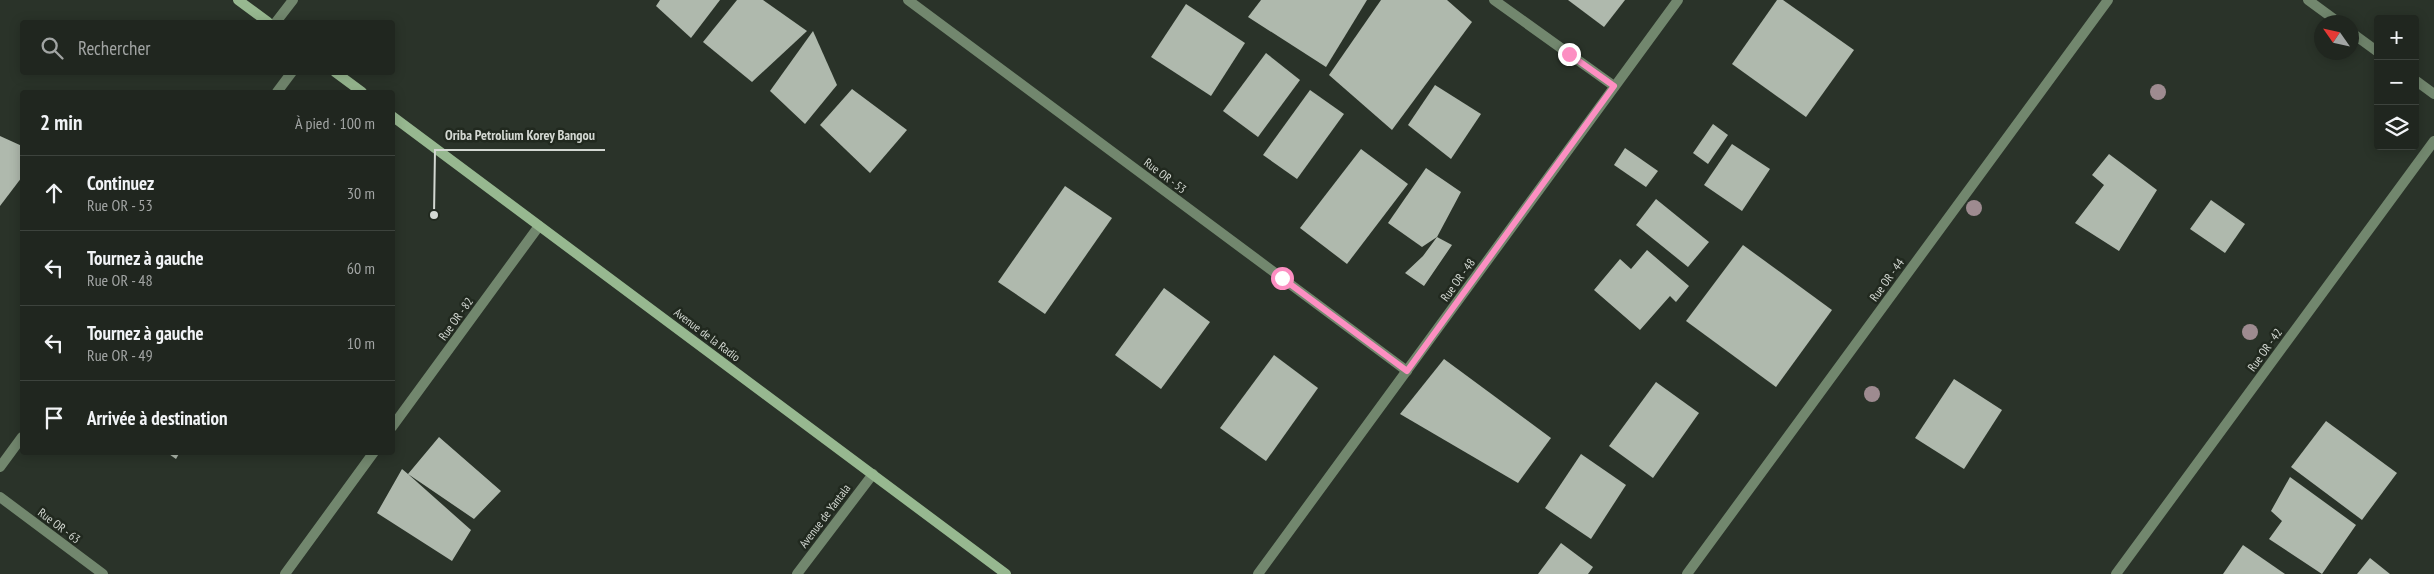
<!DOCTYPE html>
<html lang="fr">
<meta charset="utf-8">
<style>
body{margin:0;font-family:"PT Sans Narrow",sans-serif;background:#2d322c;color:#f1f3f6}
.controls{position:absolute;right:15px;top:15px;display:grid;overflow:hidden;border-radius:5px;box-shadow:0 2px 12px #0003}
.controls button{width:45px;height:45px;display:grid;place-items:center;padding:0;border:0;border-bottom:1px solid #3d433d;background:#20261f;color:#f1f3f6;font:25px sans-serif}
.compass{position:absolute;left:2314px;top:15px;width:45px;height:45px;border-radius:50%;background:#20261f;box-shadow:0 2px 12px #0003;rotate:304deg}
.stop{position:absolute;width:15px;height:15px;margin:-11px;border:4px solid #fc8fc2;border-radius:50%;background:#fff}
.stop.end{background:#fc8fc2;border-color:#fff;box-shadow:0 1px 5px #0008}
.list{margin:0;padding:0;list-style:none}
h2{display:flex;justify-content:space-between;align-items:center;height:65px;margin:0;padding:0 20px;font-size:21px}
h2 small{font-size:16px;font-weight:400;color:#a2a5a4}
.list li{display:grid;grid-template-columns:32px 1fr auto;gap:15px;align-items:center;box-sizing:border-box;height:75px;padding:0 20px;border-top:1px solid #3d433d}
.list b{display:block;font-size:19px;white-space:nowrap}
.list p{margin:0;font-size:16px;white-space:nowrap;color:#a2a5a4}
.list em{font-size:16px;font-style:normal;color:#a2a5a4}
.icon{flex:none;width:28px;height:28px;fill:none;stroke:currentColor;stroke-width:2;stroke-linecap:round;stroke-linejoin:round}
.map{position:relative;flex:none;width:2434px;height:574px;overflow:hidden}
.search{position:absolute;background:#20261f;box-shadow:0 2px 12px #0003;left:20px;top:20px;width:375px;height:55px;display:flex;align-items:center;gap:12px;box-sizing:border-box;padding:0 18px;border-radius:5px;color:#a2a5a4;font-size:19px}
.panel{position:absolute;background:#20261f;box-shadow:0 2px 12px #0003;left:20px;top:90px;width:375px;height:365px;border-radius:5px}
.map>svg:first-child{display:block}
.building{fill:#afb9ad}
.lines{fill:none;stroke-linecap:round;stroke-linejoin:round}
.street{stroke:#72876e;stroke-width:10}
.secondary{stroke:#97b890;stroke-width:10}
.tree{fill:#9e8b90}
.route{stroke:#fc8fc2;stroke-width:6}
.labels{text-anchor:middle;stroke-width:5;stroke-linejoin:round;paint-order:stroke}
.street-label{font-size:12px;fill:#d3d8d2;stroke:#21291f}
.leader{fill:none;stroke:#d3d8d2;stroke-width:2}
.callout-dot{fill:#d3d8d2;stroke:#21291f;stroke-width:2}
.callout-label{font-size:14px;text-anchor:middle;font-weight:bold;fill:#d3d8d2;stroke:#21291f;stroke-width:5;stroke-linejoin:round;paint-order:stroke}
</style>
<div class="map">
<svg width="2434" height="574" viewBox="0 0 2434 574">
<rect width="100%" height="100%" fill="#2a3329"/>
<g class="building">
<polygon points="660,0 720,0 691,38 656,6"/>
<polygon points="737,0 763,0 807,31 752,82 703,42"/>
<polygon points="1261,0 1367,0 1326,67 1248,17"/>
<polygon points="1381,0 1447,0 1472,22 1392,130 1329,75"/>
<polygon points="1568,0 1625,0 1604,27"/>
<polygon points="1777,0 1783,0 1854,50 1806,117 1732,64"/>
<polygon points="1186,4 1245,43 1211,96 1151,57"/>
<polygon points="813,31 837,85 805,124 770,91"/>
<polygon points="1266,53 1300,80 1258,137 1223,111"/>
<polygon points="1435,85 1481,114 1451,159 1408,125"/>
<polygon points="852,89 907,130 870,173 820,125"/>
<polygon points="1310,90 1344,114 1297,179 1263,155"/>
<polygon points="1713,124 1728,135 1708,164 1693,153"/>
<polygon points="0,136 22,146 22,177 0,206"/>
<polygon points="1732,144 1770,169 1742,211 1704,185"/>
<polygon points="1625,148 1658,171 1646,187 1614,165"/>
<polygon points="1361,149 1408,184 1347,264 1300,228"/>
<polygon points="2109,154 2157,190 2119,251 2075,223 2104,185 2092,175"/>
<polygon points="1426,168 1461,192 1437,237 1422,247 1388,223"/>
<polygon points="1065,186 1112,218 1045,314 998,282"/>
<polygon points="1656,199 1709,242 1688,267 1636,225"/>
<polygon points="2211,200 2245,224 2225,253 2190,229"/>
<polygon points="1437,237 1452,245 1424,286 1405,273 1423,256"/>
<polygon points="1743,245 1832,310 1776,387 1686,321"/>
<polygon points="1647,250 1689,286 1676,302 1670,296 1640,330 1594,290 1620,259 1631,269"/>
<polygon points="1164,288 1210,322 1161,389 1115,355"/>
<polygon points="1274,355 1318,388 1266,461 1220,428"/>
<polygon points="1444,359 1551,438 1518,483 1400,414"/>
<polygon points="1954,379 2002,410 1964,469 1915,438"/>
<polygon points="1656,382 1699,413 1653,478 1609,446"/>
<polygon points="2326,421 2397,473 2362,520 2291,467"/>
<polygon points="439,437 501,491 474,519 408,474 471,530 452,561 377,513 402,469 408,474"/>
<polygon points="166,452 180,452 176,459"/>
<polygon points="1581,454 1626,485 1591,539 1545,508"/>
<polygon points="2290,477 2356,525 2322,574 2269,539 2282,521 2271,511"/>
<polygon points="1561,543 1593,567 1588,574 1538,574"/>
<polygon points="2243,545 2285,574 2223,574"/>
<polygon points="2370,558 2390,574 2357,574"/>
</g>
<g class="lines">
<g class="street">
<polyline points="908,0 1407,371"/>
<polyline points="1494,0 1614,86"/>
<polyline points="2308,0 2338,22"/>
<polyline points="276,22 293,0"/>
<polyline points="2352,33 2378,52"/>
<polyline points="2415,80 2434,94"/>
<polyline points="277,92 292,72"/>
<polyline points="392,427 539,226"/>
<polyline points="0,467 22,437"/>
<polyline points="0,497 103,574"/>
<polyline points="285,574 374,452"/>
<polyline points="797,574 873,474"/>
<polyline points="1258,574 1678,0"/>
<polyline points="1687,574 2108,0"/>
<polyline points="2116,574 2434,141"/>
</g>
<g class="secondary">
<polyline points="238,0 268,22"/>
<polyline points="335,72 362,92"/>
<polyline points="392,116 1006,574"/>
</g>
</g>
<g class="tree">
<circle cx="2158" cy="92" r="8"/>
<circle cx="1974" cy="208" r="8"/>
<circle cx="2250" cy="332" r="8"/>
<circle cx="1872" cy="394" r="8"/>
</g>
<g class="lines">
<polyline class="route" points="1282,278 1407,371 1614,86 1569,54"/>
</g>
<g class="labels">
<g class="street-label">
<text transform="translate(1165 176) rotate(37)" y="4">Rue OR - 53</text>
<text transform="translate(1458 280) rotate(-54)" y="4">Rue OR - 48</text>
<text transform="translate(1887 280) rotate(-54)" y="4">Rue OR - 44</text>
<text transform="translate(456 319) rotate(-54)" y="4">Rue OR - 82</text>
<text transform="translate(707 335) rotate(37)" y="4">Avenue de la Radio</text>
<text transform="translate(2265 350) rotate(-54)" y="4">Rue OR - 42</text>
<text transform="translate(825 516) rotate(-53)" y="4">Avenue de Yantala</text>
<text transform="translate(59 526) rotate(37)" y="4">Rue OR - 63</text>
</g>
</g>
<path class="leader" d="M434 215L435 150H605"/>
<circle class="callout-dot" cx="434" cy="215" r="5"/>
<g class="callout-label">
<text x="520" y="140">Oriba Petrolium Korey Bangou</text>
</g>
</svg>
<div class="controls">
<button>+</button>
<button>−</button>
<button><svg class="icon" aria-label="layers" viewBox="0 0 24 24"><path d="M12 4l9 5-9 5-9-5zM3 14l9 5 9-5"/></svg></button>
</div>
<svg class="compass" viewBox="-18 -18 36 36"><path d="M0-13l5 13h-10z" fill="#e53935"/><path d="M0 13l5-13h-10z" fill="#a2a5a4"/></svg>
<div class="stop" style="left:1282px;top:278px"></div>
<div class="stop end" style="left:1569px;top:54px"></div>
<div class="search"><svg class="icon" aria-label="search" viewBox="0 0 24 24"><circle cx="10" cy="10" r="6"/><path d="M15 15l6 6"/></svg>Rechercher</div>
<section class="panel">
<h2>2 min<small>À pied · 100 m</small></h2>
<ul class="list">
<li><svg class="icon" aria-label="ahead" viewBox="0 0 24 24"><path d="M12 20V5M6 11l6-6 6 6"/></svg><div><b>Continuez</b><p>Rue OR - 53</p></div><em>30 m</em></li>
<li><svg class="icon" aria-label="left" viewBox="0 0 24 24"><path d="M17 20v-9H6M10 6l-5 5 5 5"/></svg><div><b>Tournez à gauche</b><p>Rue OR - 48</p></div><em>60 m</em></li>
<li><svg class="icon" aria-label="left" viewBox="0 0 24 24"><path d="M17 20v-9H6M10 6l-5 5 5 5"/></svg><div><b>Tournez à gauche</b><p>Rue OR - 49</p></div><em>10 m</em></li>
<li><svg class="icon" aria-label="arrive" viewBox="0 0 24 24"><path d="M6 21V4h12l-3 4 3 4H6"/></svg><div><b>Arrivée à destination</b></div></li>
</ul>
</section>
</div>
